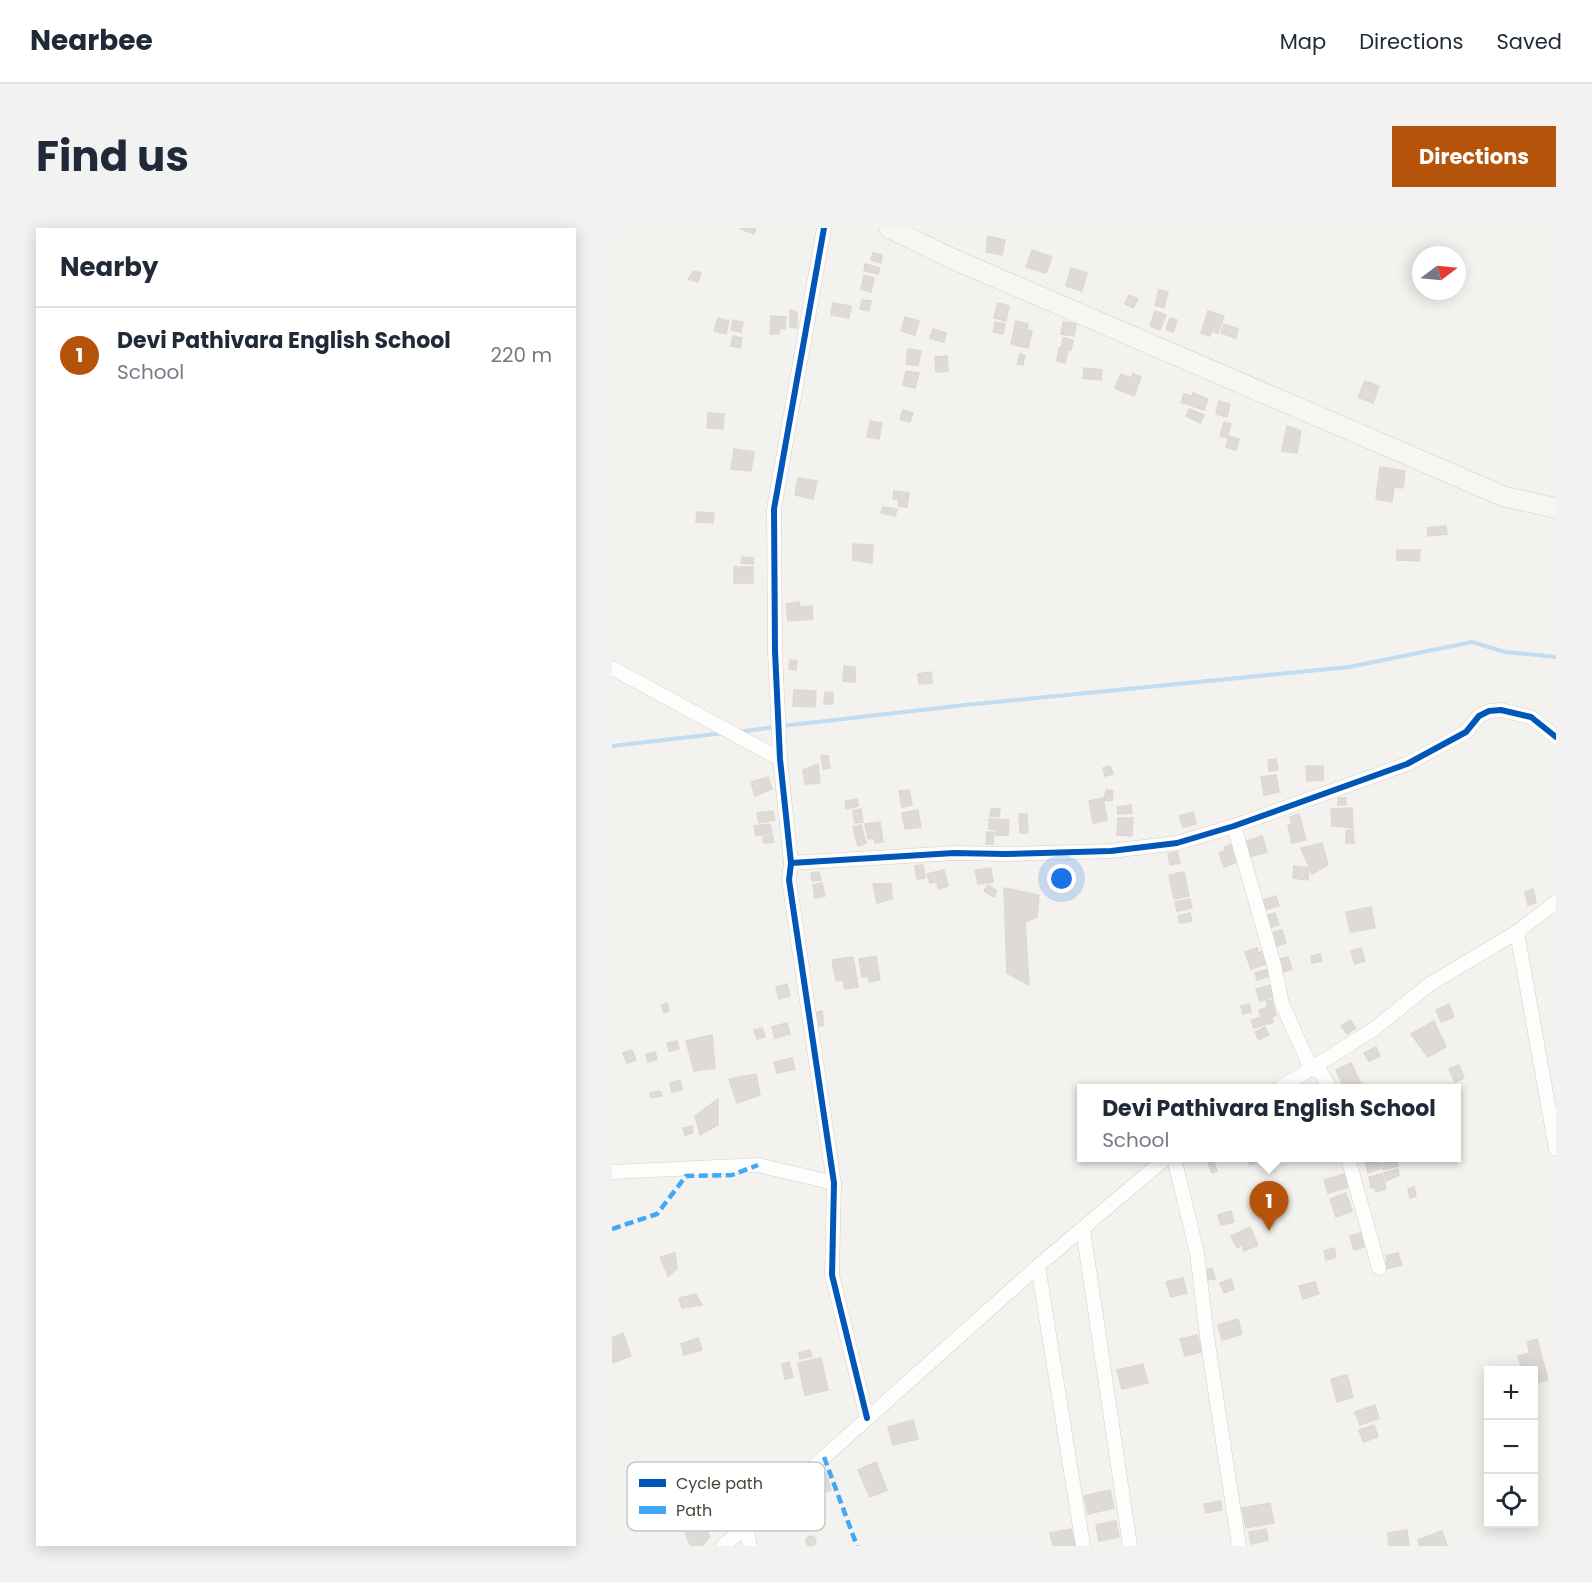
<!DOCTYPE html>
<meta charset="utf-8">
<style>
body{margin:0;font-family:Poppins,sans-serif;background:#f2f2f3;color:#1f2937}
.controls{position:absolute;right:18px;bottom:18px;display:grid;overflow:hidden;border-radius:0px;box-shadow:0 3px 15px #0003}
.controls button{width:54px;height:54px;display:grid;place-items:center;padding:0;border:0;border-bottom:2px solid #e0e1e3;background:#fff;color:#1f2937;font:30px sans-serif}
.compass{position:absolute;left:800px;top:18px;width:54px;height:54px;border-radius:50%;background:#fff;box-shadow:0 3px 15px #0003;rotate:74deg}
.you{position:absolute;left:450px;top:651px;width:21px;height:21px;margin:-15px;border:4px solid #fff;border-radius:50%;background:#1a73e8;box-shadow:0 0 0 9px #1a73e833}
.badge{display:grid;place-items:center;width:39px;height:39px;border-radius:50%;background:#b45309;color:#fff;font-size:20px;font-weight:700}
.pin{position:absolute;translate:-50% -50px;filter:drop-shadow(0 2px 3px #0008)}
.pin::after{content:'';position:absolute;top:32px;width:21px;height:18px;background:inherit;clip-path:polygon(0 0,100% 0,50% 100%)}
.popup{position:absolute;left:465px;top:856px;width:384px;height:78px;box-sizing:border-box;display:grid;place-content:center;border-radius:0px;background:#fff;filter:drop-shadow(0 2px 4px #0005);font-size:20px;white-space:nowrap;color:#747a83}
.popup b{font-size:22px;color:#1f2937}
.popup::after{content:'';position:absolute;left:50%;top:100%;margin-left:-12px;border:12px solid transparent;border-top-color:#fff}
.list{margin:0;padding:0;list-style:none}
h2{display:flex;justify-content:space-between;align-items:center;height:78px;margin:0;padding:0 24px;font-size:26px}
h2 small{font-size:20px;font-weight:400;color:#747a83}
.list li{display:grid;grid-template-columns:39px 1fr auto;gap:18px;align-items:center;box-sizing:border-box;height:96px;padding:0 24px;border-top:2px solid #e0e1e3}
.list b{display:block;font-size:22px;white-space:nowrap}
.list p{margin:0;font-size:20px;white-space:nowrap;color:#747a83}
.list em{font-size:20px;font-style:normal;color:#747a83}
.icon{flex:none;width:33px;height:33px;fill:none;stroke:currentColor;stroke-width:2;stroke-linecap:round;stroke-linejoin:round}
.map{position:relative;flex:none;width:944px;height:1318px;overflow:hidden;border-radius:0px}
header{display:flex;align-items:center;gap:36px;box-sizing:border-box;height:84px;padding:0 30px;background:#fff;border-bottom:2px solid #e0e1e3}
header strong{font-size:28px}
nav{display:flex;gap:33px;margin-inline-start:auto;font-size:21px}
.intro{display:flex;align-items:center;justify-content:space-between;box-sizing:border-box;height:144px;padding:0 36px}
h1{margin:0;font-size:42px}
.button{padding:15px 27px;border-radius:0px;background:#b45309;color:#fff;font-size:21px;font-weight:700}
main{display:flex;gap:36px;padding:0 36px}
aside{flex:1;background:#fff;border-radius:0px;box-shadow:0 3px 15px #0003}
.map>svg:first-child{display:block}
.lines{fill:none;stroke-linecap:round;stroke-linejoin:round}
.stream{stroke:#c0ddf1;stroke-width:4}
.building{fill:#dedbd6;stroke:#dcd9d4;stroke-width:1.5}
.street-casing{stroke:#d2d0cb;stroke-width:15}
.secondary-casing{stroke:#d3cfc5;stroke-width:21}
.street{stroke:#fdfdfc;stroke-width:14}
.secondary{stroke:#f7f6f1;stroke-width:20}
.quiet{stroke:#3fa9f5;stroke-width:4.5;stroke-dasharray:9 4.5;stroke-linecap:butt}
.cycleway-casing{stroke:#fff;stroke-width:10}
.cycleway{stroke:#0057b8;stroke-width:6}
.key{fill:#fff;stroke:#c9c7c4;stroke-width:1.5}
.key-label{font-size:16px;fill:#4b4439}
</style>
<header>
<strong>Nearbee</strong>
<nav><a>Map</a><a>Directions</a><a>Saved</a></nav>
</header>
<div class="intro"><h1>Find us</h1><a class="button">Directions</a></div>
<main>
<aside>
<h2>Nearby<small></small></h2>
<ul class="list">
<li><span class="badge">1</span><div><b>Devi Pathivara English School</b><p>School</p></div><em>220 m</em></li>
</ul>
</aside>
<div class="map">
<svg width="944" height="1318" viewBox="0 0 944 1318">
<rect width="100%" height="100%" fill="#f4f2ee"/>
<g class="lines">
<g class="stream">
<polyline points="170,498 353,477 737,439 860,414 893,424 944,429"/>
<polyline points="126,504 163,499"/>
<polyline points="0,518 112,505"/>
</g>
</g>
<g class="building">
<polygon points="127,0 144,0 142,6"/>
<polygon points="376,8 393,12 390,27 374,24"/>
<polygon points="420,22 440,29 434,45 414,39"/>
<polygon points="261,25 270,27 269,35 259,32"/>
<polygon points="253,36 268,40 266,46 252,43"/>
<polygon points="459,40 475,45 470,63 454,58"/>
<polygon points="82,43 89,45 86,54 76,51"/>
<polygon points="252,47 262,50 259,64 249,61"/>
<polygon points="547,62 556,64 552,80 543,77"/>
<polygon points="517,67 526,71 521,80 513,76"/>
<polygon points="250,72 259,73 257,83 248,81"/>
<polygon points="221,75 239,78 237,90 219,87"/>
<polygon points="386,75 397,78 394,93 382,90"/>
<polygon points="178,82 185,84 185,100 178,99"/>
<polygon points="543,83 554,87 548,102 538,98"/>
<polygon points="596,83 612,88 606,105 600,103 598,108 589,105"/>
<polygon points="159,88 174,89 173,101 168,100 167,106 158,106"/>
<polygon points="293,89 307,93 303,107 289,103"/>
<polygon points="106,90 117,93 114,106 102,103"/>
<polygon points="558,90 565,92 561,104 554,101"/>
<polygon points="121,92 131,94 129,104 119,102"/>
<polygon points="404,93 416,96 415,102 420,103 416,120 399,116"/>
<polygon points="383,94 393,96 391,106 381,104"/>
<polygon points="451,94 464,96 462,108 449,106"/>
<polygon points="612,96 626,101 624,110 609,105"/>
<polygon points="321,101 334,105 332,114 318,110"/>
<polygon points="121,108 130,110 128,120 119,118"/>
<polygon points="451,110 461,112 459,122 449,120"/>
<polygon points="447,120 456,122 453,135 445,133"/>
<polygon points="296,121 309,123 306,138 294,136"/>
<polygon points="408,126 413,127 411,137 405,136"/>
<polygon points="335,128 336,143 324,144 323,129"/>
<polygon points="472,140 490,142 489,152 471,150"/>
<polygon points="294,143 307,145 303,160 291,157"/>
<polygon points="509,146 519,150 521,146 529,149 522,168 503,160"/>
<polygon points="753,153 767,158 761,175 746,169"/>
<polygon points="581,165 596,171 592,182 569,174 572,166 580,168"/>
<polygon points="607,173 618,176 615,189 604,186"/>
<polygon points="577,181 592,187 588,195 574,188"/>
<polygon points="291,182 301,185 298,194 288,191"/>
<polygon points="96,185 112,186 111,201 95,200"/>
<polygon points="258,193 270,195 267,211 255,209"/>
<polygon points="612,194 619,196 615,210 608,208"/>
<polygon points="675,198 689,203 685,225 670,223"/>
<polygon points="617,208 627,211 624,222 614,219"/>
<polygon points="122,221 142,224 139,243 119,241"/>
<polygon points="768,239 793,243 791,260 782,259 780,274 764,271"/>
<polygon points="186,250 205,253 201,271 183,267"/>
<polygon points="282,263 297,265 295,279 286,278 287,272 281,271"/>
<polygon points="271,279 285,281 283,288 269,285"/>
<polygon points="85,284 102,285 101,295 84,294"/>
<polygon points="834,298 835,306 816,308 815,300"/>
<polygon points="241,316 261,317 260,335 241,332"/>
<polygon points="785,322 808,322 807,333 785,332"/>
<polygon points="130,329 141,330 141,336 129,335"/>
<rect x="122" y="339" width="19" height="16"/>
<polygon points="187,374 188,379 200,378 201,391 176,393 174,376"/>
<polygon points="178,432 185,433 184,442 177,441"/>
<polygon points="232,438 243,439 243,454 231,453"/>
<polygon points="319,444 320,455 307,456 306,446"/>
<polygon points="182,462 204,463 203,479 181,478"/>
<polygon points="213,464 221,465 221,476 212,476"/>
<polygon points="209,528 216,528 218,540 211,541"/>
<polygon points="664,531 666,542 657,543 656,532"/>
<polygon points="206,536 208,555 193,556 191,542"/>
<polygon points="498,538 501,546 493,548 491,540"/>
<polygon points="694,538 711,538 711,552 695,553"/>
<polygon points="664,547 667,564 652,567 649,549"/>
<polygon points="156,549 160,561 143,568 139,554"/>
<polygon points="297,562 300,577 290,579 287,563"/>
<polygon points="494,562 501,563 500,573 492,572"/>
<polygon points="491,570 495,592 481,595 477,573"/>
<rect x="726" y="570" width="8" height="7"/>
<polygon points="245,571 246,578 234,581 233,573"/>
<polygon points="519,577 520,585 506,586 505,579"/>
<polygon points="740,580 741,600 720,598 719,581"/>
<polygon points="249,581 251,594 243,595 241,583"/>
<polygon points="379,581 388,581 387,589 378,588"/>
<polygon points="306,582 309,599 293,601 290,585"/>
<polygon points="161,583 163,592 147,595 145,585"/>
<polygon points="581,584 584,596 571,599 567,588"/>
<polygon points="407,586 415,586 416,605 408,605"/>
<polygon points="687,586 694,612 680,615 676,597 680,596 678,589"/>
<polygon points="506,590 521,590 520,608 505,607"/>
<polygon points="377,591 397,592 396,607 384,607 385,602 377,601"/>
<polygon points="268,594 271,614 263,615 262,610 256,611 253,596"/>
<polygon points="158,596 160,605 144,608 142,598"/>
<polygon points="249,597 254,615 246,618 241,599"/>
<polygon points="741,602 742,615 734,615 734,603"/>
<polygon points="375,604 382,604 381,616 374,616"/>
<polygon points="160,607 162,614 152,615 151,609"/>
<polygon points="650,608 655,624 637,629 632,614"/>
<polygon points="710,615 716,637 700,646 689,620"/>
<polygon points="622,616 628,633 612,639 607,625 613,623 612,619"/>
<polygon points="565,624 568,635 558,637 556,626"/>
<polygon points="311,637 313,650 305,651 303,638"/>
<polygon points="682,638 697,640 696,652 681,650"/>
<polygon points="379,640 381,654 366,656 363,642"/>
<polygon points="332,642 336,658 326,661 325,654 318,655 315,646"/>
<polygon points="207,644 209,652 200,653 199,645"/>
<polygon points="572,644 577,668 562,671 557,647"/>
<polygon points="210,655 213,668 203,670 201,657"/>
<polygon points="261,656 279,656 280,671 265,675"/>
<polygon points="376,657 385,663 382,669 372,663"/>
<polygon points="392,660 427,667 425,689 413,694 417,757 395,745"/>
<polygon points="921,661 924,675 916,677 913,664"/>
<polygon points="664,668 667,678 651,682 648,673"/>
<polygon points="578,671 580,680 565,683 563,674"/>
<polygon points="759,679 763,700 738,704 734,684"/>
<polygon points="578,685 580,693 568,695 566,688"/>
<polygon points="663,685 667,697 657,700 653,688"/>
<polygon points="670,702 674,715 665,718 662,704"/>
<polygon points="645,720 646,725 652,723 656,735 639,741 633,724"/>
<polygon points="749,720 753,733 743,736 739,723"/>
<polygon points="708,726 710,733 700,735 699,728"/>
<polygon points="264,728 268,752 257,754 256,748 250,749 247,731"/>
<polygon points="241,729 246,759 233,761 231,752 224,753 220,732"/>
<polygon points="676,729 680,741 671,744 667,731"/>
<polygon points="656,741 658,748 645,752 643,745"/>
<polygon points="175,756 178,768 167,771 164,759"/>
<polygon points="659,757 662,769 648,773 644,761"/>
<polygon points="660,772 664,787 660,789 661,794 642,800 639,792 649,789 647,782 656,779 654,773"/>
<polygon points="55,775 57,783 52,785 49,777"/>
<polygon points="637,776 639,784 631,786 629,778"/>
<polygon points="837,776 842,789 829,794 824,782"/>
<polygon points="210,783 212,797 203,799 201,785"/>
<polygon points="738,792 744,800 735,806 729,798"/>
<polygon points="822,793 834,819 816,829 799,806"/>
<polygon points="175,795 178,806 163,810 160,799"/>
<polygon points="653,799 657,807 647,812 643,804"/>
<polygon points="150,800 153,809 145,811 142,802"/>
<polygon points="100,807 103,840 82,843 74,813"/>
<polygon points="65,813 67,821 57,823 55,815"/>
<polygon points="764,819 768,828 757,833 752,825"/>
<polygon points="20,822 24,832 15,835 11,825"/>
<polygon points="43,824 45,831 36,834 34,826"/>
<polygon points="180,830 183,841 165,845 162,834"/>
<polygon points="739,835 750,858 732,860 724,842"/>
<polygon points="847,837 852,850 843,854 837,841"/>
<polygon points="144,846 148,867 125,875 117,851"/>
<polygon points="68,852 70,862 60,864 58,855"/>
<polygon points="48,863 50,868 39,870 38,865"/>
<polygon points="106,871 106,897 88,907 83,888"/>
<polygon points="80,898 81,905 73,907 71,900"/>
<polygon points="635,930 646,930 647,933 638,937"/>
<polygon points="756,930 767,930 769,940 756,945 753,933"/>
<polygon points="784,932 786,938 771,942 770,936"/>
<polygon points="602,933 605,943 600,945 596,935"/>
<polygon points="786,941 787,947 774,953 772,945"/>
<polygon points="733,946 737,959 716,965 712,952"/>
<polygon points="770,946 774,961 764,964 763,959 759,960 757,949"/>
<polygon points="802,959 804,968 798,970 796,961"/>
<polygon points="734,965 740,983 724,989 718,971"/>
<polygon points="619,983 622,994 609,997 606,987"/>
<polygon points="638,999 646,1017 632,1023 630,1017 625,1020 619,1008"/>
<polygon points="752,1004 754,1014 751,1014 752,1019 742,1022 738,1008"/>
<polygon points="722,1020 724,1029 714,1032 712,1023"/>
<polygon points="63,1025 65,1041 56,1048 48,1029"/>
<polygon points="786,1025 790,1037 773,1041 772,1034 776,1033 774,1028"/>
<polygon points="600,1040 603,1051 596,1052 594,1042"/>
<polygon points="571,1050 575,1065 559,1069 554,1054"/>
<polygon points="619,1051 622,1061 612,1065 608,1055"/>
<polygon points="703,1054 707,1066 691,1071 687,1058"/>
<polygon points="84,1066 90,1077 70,1080 67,1070"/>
<polygon points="626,1091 630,1106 610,1112 606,1097"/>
<polygon points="11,1105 19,1128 1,1135 0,1110"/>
<polygon points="585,1107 590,1124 573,1128 568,1111"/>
<polygon points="86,1110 90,1122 72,1127 69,1116"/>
<polygon points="925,1111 936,1152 921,1156 921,1142 910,1142 906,1128 918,1125 915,1114"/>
<polygon points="198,1122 200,1128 188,1131 187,1125"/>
<polygon points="209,1130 216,1162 193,1167 186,1135"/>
<polygon points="177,1134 181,1149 173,1151 170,1136"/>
<polygon points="531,1136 536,1155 510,1161 505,1142"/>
<polygon points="735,1147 741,1169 725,1174 719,1151"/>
<polygon points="763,1177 767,1190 748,1197 743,1184"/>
<polygon points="301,1192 306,1211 281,1217 276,1199"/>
<polygon points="762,1197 766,1209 751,1214 747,1202"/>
<polygon points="264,1234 275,1262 258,1269 246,1242"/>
<polygon points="214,1245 219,1262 201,1268 196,1251"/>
<polygon points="498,1262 502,1280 476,1286 472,1268"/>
<polygon points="609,1273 610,1282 594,1285 592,1276"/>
<polygon points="658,1275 662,1295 634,1300 630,1280"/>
<polygon points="85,1287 98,1308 90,1318 79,1318 70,1298"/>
<circle cx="172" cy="1292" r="4.5"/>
<polygon points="504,1293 507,1309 487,1313 484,1297"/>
<polygon points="459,1301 463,1318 441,1318 438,1305"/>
<polygon points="654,1301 656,1312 639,1316 637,1304"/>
<polygon points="795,1302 797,1318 777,1318 776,1305"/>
<polygon points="830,1303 835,1318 808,1318 806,1312"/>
<circle cx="199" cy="1313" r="5"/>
</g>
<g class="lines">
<g class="street-casing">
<g id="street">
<polyline points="212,0 162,281 163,423 168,531 179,635 177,652 222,955 220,1047 255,1190"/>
<polyline points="0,440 168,531"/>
<polyline points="622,598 662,737 670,776 700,842"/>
<polyline points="179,635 342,625 393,626 499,623 565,615 622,598 795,536 854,504 867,488 877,483 889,482 919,489 944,509"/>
<polyline points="905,704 944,921"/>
<polyline points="705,839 718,860"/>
<polyline points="668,860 762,801 818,756 905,704 944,674"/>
<polyline points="562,930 585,1025 595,1109 627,1318"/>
<polyline points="736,930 767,1040"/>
<polyline points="0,944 146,937 222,955"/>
<polyline points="471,1001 518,1318"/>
<polyline points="426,1038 471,1318"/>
<polyline points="134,1299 426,1038 554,930"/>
<polyline points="111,1318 134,1299 138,1318"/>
</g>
</g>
<g class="secondary-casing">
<polyline id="secondary" points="277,0 341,31 893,269 944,280"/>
</g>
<use href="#street" class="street"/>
<use href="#secondary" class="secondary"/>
<g class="quiet">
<polyline points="0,1001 45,986 74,948 120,947 146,937"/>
<polyline points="212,1229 245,1318"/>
</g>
<g class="cycleway-casing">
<g id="cycleway">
<polyline points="212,0 162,281 163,423 168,531 179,635 177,652 222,955 220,1047 255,1190"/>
<polyline points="179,635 342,625 393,626 499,623 565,615 622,598 795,536 854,504 867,488 877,483 889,482 919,489 944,509"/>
</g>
</g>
<use href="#cycleway" class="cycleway"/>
</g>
<rect x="15" y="1234" width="198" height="69" rx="9" class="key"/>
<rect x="27" y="1251" width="27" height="8" fill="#0057b8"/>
<rect x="27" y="1278" width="27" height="8" fill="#3fa9f5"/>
<g class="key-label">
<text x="64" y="1261">Cycle path</text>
<text x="64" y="1288">Path</text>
</g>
</svg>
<div class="controls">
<button>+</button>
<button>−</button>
<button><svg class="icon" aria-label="locate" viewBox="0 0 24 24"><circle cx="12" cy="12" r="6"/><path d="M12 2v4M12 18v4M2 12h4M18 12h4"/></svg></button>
</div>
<svg class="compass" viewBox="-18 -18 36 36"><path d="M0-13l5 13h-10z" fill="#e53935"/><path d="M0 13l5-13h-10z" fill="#747a83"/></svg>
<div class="you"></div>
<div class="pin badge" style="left:657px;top:1003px">1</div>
<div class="popup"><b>Devi Pathivara English School</b>School</div>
</div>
</main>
